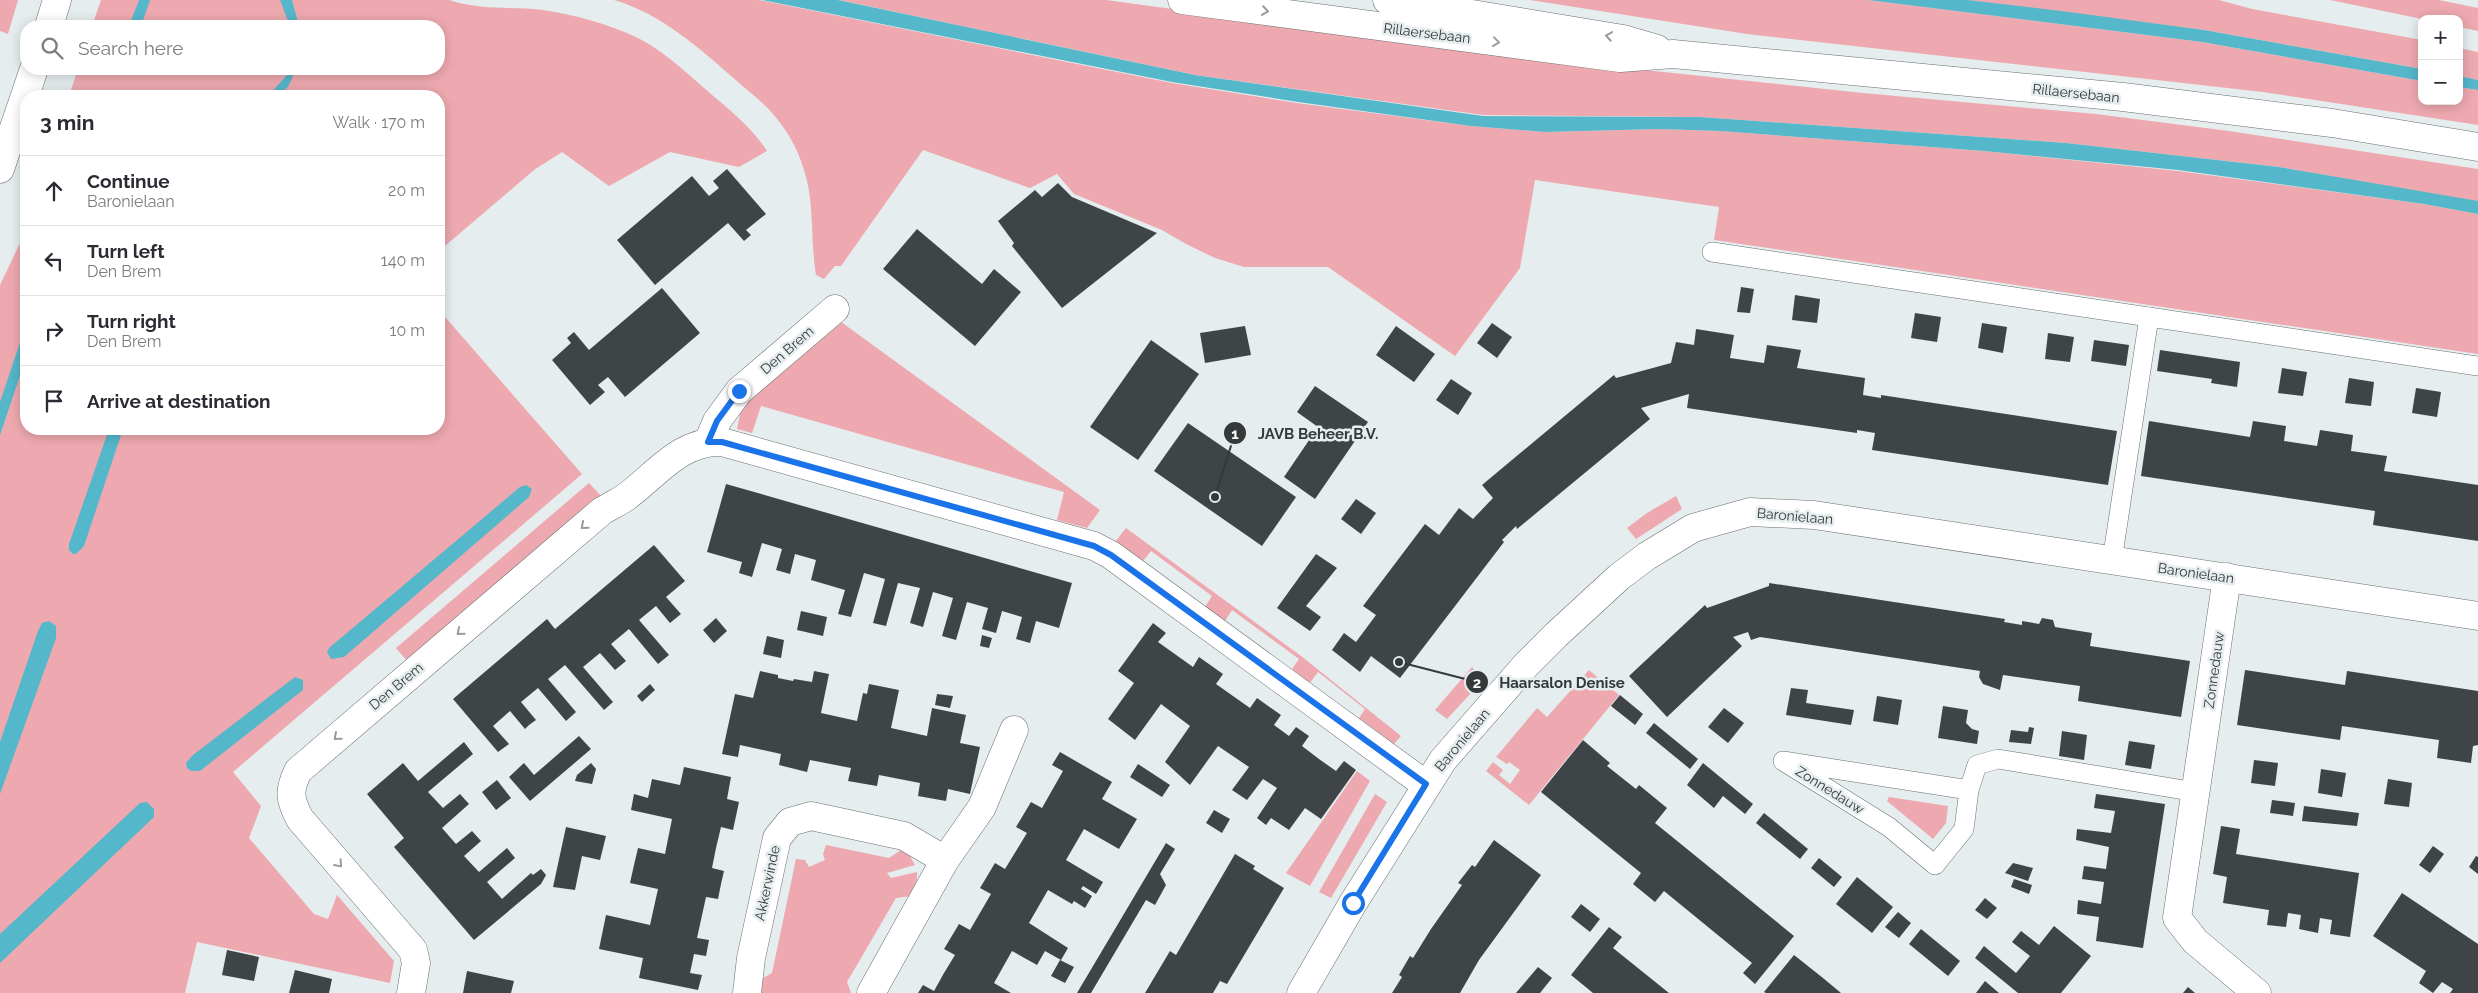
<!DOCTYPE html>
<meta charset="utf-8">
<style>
body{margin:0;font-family:Raleway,sans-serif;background:#f2f2f3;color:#2b2b33}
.controls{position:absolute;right:15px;top:15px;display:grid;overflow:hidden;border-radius:10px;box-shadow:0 2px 12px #0003}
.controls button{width:45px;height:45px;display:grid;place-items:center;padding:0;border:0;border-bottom:1px solid #e1e1e2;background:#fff;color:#2b2b33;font:25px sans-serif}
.stop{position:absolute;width:15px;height:15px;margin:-11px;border:4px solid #1a73e8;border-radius:50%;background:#fff}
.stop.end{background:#1a73e8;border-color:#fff;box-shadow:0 1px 5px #0008}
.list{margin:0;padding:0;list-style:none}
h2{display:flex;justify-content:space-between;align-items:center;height:65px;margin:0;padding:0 20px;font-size:21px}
h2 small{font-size:16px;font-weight:400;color:#7c7c81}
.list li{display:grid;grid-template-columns:32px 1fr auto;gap:15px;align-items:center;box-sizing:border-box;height:70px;padding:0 20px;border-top:1px solid #e1e1e2}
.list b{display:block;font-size:19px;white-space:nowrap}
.list p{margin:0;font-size:16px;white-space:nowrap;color:#7c7c81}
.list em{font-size:16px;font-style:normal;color:#7c7c81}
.icon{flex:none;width:28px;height:28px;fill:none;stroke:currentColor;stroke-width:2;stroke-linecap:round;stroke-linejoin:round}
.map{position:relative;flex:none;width:2478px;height:993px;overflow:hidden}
.search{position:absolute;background:#fff;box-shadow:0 2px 12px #0003;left:20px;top:20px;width:425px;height:55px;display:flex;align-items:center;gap:12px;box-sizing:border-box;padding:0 18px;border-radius:20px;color:#7c7c81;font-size:19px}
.panel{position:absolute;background:#fff;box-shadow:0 2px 12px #0003;left:20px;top:90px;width:425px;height:345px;border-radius:20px}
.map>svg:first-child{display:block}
.green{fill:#eda9af}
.water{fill:#54b7ca}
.building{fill:#3f4547}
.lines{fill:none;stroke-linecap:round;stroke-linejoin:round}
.service-casing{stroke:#686f70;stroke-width:20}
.minor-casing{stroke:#686f70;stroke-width:29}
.tertiary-casing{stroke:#686f70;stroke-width:29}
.secondary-casing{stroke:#686f70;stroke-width:29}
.service{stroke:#fff;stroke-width:19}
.minor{stroke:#fff;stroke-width:28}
.tertiary{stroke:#fff;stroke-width:28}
.secondary{stroke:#fff;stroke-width:28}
.oneway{stroke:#9a9c9c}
.route{stroke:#1a73e8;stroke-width:6}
.labels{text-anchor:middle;stroke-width:5;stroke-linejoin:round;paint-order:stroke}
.street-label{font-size:14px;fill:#363939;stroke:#e5edef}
.leader{fill:none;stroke:#363939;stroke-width:2}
.callout-dot{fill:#363939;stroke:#e5edef;stroke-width:2}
.mark-label{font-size:15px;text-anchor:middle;font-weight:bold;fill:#fff}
.callout-label{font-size:15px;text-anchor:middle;font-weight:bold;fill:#363939;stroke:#e5edef;stroke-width:5;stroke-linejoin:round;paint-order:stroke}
</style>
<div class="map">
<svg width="2478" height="993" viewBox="0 0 2478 993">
<rect width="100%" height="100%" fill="#e5edef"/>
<g class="green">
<polygon points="0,0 18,0 8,34 0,31"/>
<path d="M101,0H449C484,11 509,6 543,10C575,15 609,24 638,38C665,52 688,74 711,94C731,111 753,129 767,151L739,167L670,152L609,186L562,152L534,170L439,251V96H69L78,69H439V26H92Z"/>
<path d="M614,0H759L1172,83L1297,103L1471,126L1545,132L1659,129L1720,131L1984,151L2178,171L2424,204L2478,214V354L1714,240L1719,207L1535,180L1520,268L1455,356L1328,267H1244L1215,258L1186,244L1162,230L1074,194L1057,174L1030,188L923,150L841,266H835L824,279L816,275C810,241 815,203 804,170C798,149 787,130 773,114C763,102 749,92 737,81C700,49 662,14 614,0Z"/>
<polygon points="839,0 1106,0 1540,59 1863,93 2096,114 2229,131 2478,169 2478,202 2279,167 2066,143 1700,117 1483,115 1195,75"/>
<polygon points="1530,0 1868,0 2202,42 2422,81 2422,101 2459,101 2459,87 2478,90 2478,125 2263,92 1747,34"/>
<polygon points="1968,0 2219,0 2252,9 2422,40 2422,69 2204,30"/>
<polygon points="2330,0 2439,0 2478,8 2478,31 2459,27 2459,19 2422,19"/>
<polygon points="2459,48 2478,52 2478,80 2459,76"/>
<polygon points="26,224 26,429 439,429 439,310 582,474 233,772 261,806 249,838 314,914 328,919 337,895 394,961 390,983 197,942 185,993 0,993 0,285 20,243"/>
<polygon points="837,319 1100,510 1087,528 1057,520 1064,492 761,406 752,433 737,429 743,399"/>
<polygon points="589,483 602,497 408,662 396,648"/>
<polygon points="1676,496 1682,509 1636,539 1627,528 1647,513"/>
<polygon points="1126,528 1301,656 1401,736 1394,744 1359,718 1365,709 1318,672 1310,683 1292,669 1299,659 1232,610 1225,621 1205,607 1212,596 1151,551 1143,561 1115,542"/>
<polygon points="1472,667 1484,679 1447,719 1435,710"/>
<polygon points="1589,670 1619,695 1529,805 1486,771 1493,762 1503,770 1499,775 1510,784 1520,770 1509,762 1507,764 1496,757 1537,708 1547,717"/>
<polygon points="1357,771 1370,781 1310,886 1286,873"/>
<polygon points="1375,794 1387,802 1331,898 1319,892"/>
<polygon points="1889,797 1948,806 1946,823 1933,839 1887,801"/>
<polygon points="826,845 889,858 901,850 910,856 915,865 887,873 891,878 917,872 917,879 911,896 896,898 847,982 851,993 760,993 760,980 772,973 796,859 805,860 809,867 825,860 823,854"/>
</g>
<g class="water">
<polygon points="139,0 150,0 141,26 129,26"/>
<polygon points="280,0 292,0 299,26 290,26"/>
<polygon points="762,0 838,0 1195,75 1483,116 1700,117 2066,143 2279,167 2478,201 2478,214 2424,204 2178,170 1984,151 1720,131 1659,129 1545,132 1471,126 1298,102 1172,82"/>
<polygon points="1868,0 1968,0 2069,12 2204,30 2422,69 2422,81 2202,42"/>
<polygon points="288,69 296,69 288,87 278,96 268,96 287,75"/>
<polygon points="2459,76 2478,80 2478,90 2459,87"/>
<polygon points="26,325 26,358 0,435 0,402"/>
<polygon points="109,429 123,429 84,546 76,554 73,554 69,550 69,544"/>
<polygon points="526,485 532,489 529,497 344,657 331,659 327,652 329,648 520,487"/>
<polygon points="49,621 56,626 56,638 0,794 0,742 38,631 42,623"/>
<polygon points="295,677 303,680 303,690 200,771 191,771 187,768 186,763 193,755"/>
<polygon points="147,802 154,809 154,817 0,963 0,934 140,803"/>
</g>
<g class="building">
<polygon points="727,169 766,214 746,230 751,235 744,241 728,223 655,285 617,240 692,176 709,196 719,188 713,181"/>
<polygon points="1058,183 1072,197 1157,233 1062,308 1012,246 1014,243 998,221 1035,190 1042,197"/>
<polygon points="917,229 982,284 994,269 1021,292 975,346 883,269"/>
<polygon points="1741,287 1754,289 1750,313 1737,312"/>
<polygon points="662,288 700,333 625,397 608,377 598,385 605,392 590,405 552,360 571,343 567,338 574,332 589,350"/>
<polygon points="1795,295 1820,299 1817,323 1792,320"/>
<polygon points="1915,313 1941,317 1937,342 1911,338"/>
<polygon points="1492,323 1512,337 1497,358 1477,343"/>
<polygon points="1982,323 2007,327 2003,353 1978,348"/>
<polygon points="1245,326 1251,355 1205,363 1200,333"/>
<polygon points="1396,326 1435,354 1414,382 1376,355"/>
<polygon points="1696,329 1734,335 1730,358 1764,363 1767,345 1801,350 1797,368 1865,378 1863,395 1881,398 1881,395 2117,431 2108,485 1872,450 1875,433 1857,430 1857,433 1687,408 1689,394 1641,408 1650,419 1517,529 1516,526 1502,540 1504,542 1400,678 1371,656 1360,672 1332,650 1344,633 1356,642 1376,615 1363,606 1425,524 1439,535 1459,508 1473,519 1493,498 1482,485 1614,375 1616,378 1671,363 1676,342 1694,345"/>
<polygon points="2048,333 2074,337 2070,362 2045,359"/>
<polygon points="1151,340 1199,374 1138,460 1090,427"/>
<polygon points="2094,340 2129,345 2126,366 2091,361"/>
<polygon points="2160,350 2240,362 2237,387 2211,383 2212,379 2157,371"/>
<polygon points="2282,368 2307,372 2303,396 2278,393"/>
<polygon points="2349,378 2374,382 2371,406 2345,403"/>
<polygon points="1451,379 1472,393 1458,415 1436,400"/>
<polygon points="1315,386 1368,422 1315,499 1284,477 1318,427 1297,412"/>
<polygon points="2416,388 2441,392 2437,417 2412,413"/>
<polygon points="2149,421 2250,437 2253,421 2286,426 2284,441 2317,446 2320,430 2353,435 2351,451 2387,456 2384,471 2478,485 2478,541 2373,525 2375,511 2141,476"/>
<polygon points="1188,423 1296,497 1262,546 1154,471"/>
<polygon points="726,484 1072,583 1059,628 1036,621 1030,643 1016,639 1022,617 1002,611 996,633 982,629 988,608 967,602 956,640 942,636 953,598 933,592 923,627 910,623 920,588 898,583 886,626 873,623 885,579 864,573 851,617 838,614 845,590 811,580 816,560 795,554 790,574 776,570 782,549 762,543 752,577 739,573 742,562 707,552"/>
<polygon points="1356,499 1376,513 1361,534 1341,519"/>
<polygon points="654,545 685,581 666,597 681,614 670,623 656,606 639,620 669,655 658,664 629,629 611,644 626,661 615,670 600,653 583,667 613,702 604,710 565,665 548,679 576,712 566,721 538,688 521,702 536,720 529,725 525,729 510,711 493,726 509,744 498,752 453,699 547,619 555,629"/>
<polygon points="1316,554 1337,568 1306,606 1321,617 1310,631 1277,608"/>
<polygon points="1769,583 2005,619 2004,622 2022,625 2022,621 2039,624 2042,618 2053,620 2055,627 2092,633 2090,646 2190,661 2181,717 2078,701 2080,686 2003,675 2000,690 1983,684 1979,677 1980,671 1760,637 1751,640 1748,632 1733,637 1742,646 1667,717 1629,676 1705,605 1707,608 1769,586"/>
<polygon points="801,611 827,617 823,636 797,630"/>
<polygon points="716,618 727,631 714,643 703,630"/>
<polygon points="1153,623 1166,633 1158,642 1193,667 1199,657 1223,674 1216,684 1250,708 1257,698 1281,715 1274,725 1289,736 1296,727 1309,736 1302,746 1319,759 1336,771 1344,761 1356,770 1321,819 1305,808 1289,830 1271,818 1266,825 1257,818 1277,788 1263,779 1247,800 1232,790 1249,767 1218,746 1190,785 1165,762 1190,726 1161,704 1135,740 1108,719 1134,683 1118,671"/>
<polygon points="982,635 992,638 989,648 980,646"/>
<polygon points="767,636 784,640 781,658 763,654"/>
<polygon points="2245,670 2345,685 2347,671 2478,691 2478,745 2473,746 2471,763 2437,758 2439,740 2342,726 2340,740 2237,725"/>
<polygon points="760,671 778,675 778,678 793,681 794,679 812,682 814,671 829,674 821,713 857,721 863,693 867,694 869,684 899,690 891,728 927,736 932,708 966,715 960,743 980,747 970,794 948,789 946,801 918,796 920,783 879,775 877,786 848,781 851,768 810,760 807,772 779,765 781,754 740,745 738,757 722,754 735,694 753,698"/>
<polygon points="650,684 655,690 642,702 637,696"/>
<polygon points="1791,688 1808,690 1806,703 1854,710 1851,725 1786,715"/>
<polygon points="937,694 953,696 950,708 935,705"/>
<polygon points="1620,695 1643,714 1635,725 1611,706"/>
<polygon points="1877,696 1902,700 1898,725 1873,721"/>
<polygon points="1943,706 1968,710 1966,723 1972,729 1979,731 1977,744 1938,738"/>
<polygon points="1724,708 1744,723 1728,743 1708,727"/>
<polygon points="1654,723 1698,759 1690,769 1646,733"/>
<polygon points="2029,727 2034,728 2031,744 2009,742 2011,730 2028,732"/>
<polygon points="2062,731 2087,735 2084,760 2059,756"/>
<polygon points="579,736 591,749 530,801 509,777 524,763 534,775"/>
<polygon points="1583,740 1610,763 1607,766 1636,789 1639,785 1667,808 1655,823 1794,936 1755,984 1743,973 1752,963 1664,891 1655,902 1633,884 1641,873 1541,792"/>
<polygon points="2129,741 2155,745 2151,769 2125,765"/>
<polygon points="464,742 473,754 428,792 443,808 460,794 469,804 442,828 456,844 472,831 481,841 464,856 479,872 507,848 515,858 487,882 502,899 531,873 533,875 541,869 546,875 541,884 474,940 394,847 404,838 367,794 403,763 418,781"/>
<polygon points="1060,752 1112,782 1102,799 1137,819 1119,849 1084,829 1066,860 1103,882 1096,894 1083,886 1081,889 1092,896 1085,908 1074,901 1072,904 1048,890 1029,923 1068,948 1061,960 1045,951 1037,965 1012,951 994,983 1011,993 918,993 923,985 934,991 944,973 955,955 944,949 959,924 970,930 991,894 980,888 995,863 1005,869 1027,833 1016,827 1031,802 1042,808 1063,771 1052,765"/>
<polygon points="2254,760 2278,763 2275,786 2251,783"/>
<polygon points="591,763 596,769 592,784 575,781 577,775"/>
<polygon points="1703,763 1753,804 1745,814 1723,796 1714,808 1687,785"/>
<polygon points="1138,764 1170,785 1162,797 1130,777"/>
<polygon points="684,767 731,777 727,799 739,802 733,830 721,827 716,848 712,868 724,871 721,884 718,899 706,897 697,938 709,940 706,956 694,954 690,973 702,975 698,990 639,978 643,958 599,949 606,915 650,925 658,889 630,883 634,865 638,848 665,854 672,819 631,810 634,794 648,798 652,779 680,785"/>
<polygon points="2321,769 2346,773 2342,797 2318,793"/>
<polygon points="2388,779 2412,783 2409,807 2384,804"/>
<polygon points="497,780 511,798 496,810 482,792"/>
<polygon points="2096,794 2165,804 2143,948 2096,941 2099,917 2077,914 2078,900 2101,904 2104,882 2082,879 2084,866 2106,869 2109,847 2076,840 2077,829 2111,833 2115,811 2094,808"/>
<polygon points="2272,800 2295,803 2293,816 2270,813"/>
<polygon points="2304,806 2359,813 2357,826 2302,821"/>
<polygon points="1214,810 1230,819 1222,833 1206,823"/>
<polygon points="1764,813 1808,849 1800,859 1756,823"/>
<polygon points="2221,826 2240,829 2236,854 2359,873 2350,937 2330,934 2332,920 2320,918 2318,933 2299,929 2301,915 2288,913 2286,927 2267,925 2269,910 2223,903 2227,877 2213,874"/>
<polygon points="566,827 606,836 600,860 582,856 575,890 553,887"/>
<polygon points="1494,840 1541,875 1479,960 1460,993 1392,993 1402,977 1399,975 1410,956 1413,958 1431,929 1462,885 1458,883 1472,865 1475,867"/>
<polygon points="1166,843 1175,849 1160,874 1166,885 1155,905 1146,900 1091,993 1077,993"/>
<polygon points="2433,846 2444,854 2430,873 2419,865"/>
<polygon points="1235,854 1255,866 1253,869 1284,888 1227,984 1220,981 1213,993 1145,993 1170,951 1176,955"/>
<polygon points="2476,856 2478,857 2478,874 2469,867"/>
<polygon points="1819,858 1842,877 1834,887 1811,868"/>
<polygon points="2013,863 2033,868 2028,881 2005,873"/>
<polygon points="1857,877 1893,907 1872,933 1836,904"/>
<polygon points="2014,879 2032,885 2029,894 2011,887"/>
<polygon points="2402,893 2478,944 2478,993 2450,993 2453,989 2442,982 2433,993 2419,983 2426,971 2373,936"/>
<polygon points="1985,898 1997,908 1987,919 1975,910"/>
<polygon points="1581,904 1600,919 1590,932 1571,917"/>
<polygon points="1898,912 1911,923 1899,938 1885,927"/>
<polygon points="2054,926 2091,956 2061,993 2018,993 1975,958 1984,946 2016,973 2030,956 2012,942 2021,931 2039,945"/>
<polygon points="1609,927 1622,937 1613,948 1669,993 1593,993 1571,975"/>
<polygon points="1921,929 1960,961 1948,976 1909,944"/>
<polygon points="227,950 259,957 254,981 222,975"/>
<polygon points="1794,955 1823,978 1841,993 1766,993 1764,992"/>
<polygon points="1060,960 1074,967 1065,983 1051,976"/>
<polygon points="1538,967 1552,978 1540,993 1516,993"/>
<polygon points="295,970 332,979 329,993 289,993"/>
<polygon points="467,971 514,981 511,993 463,993"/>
<polygon points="1985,981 1999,993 1976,993"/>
<polygon points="2188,987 2195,993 2183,993"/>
</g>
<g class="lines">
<g class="service-casing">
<g id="service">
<polyline points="1712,252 2478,366"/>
<polyline points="2112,561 2149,317"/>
<polyline points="1969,790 1964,829 1935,865 1889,827 1783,761 1969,790 1977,765 1998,759 2196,792"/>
</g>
</g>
<g class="minor-casing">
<g id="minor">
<polyline points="708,442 717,421 739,391 835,309"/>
<polyline points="2227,577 2177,918 2195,941 2257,993"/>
<path d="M411,993L416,963L413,950L300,819C290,800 288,792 298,771L602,511C610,506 619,502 626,497C657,474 681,440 722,442L1094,546L1111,555L1426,785"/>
<polyline points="747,993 751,958 777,838 790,822 811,816 904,836 945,860"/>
<polyline points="871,993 945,860 982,807 1014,730"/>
<polyline points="1301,993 1353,903 1443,760 1526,665 1556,635 1619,577 1647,556 1693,528 1750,512 1814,515 2478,616"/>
</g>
</g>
<g class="tertiary-casing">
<g id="tertiary">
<polyline points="1182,0 1620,58 1673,54 2123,97 2332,123 2478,147"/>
<polyline points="1387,0 1623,39 1657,49"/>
</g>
</g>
<g class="secondary-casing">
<g id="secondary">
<polyline points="49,26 57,0"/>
<polyline points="0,169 34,69"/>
</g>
</g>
<use href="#service" class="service"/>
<use href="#minor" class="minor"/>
<use href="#tertiary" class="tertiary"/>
<use href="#secondary" class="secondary"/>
</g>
<defs><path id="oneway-chevron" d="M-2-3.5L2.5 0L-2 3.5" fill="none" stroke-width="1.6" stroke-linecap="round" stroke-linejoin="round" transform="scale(1.25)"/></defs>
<g class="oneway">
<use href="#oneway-chevron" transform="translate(1265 11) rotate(8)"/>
<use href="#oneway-chevron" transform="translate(1609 36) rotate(-171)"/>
<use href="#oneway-chevron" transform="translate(1496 42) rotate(7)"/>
<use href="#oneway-chevron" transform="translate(584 526) rotate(140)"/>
<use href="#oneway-chevron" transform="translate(460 632) rotate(140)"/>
<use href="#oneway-chevron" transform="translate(337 737) rotate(139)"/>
<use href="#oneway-chevron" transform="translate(339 864) rotate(49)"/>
</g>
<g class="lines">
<polyline class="route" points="739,391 717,421 708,442 722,442 1094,546 1111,555 1426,784 1353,903"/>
</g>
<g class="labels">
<g class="street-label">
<text transform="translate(1427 33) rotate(7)" y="5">Rillaersebaan</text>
<text transform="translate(2076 93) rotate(6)" y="5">Rillaersebaan</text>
<text transform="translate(787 350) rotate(-41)" y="5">Den Brem</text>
<text transform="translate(1795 516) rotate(5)" y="5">Baronielaan</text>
<text transform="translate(2196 573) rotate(8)" y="5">Baronielaan</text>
<text transform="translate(2214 670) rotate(-82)" y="5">Zonnedauw</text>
<text transform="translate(396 686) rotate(-40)" y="5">Den Brem</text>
<text transform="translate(1462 740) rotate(-50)" y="5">Baronielaan</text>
<text transform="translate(1830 790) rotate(32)" y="5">Zonnedauw</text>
<text transform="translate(767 883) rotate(-78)" y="5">Akkerwinde</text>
</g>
</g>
<path class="leader" d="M1215 497L1235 433M1399 662L1477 682"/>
<g class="callout-dot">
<circle cx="1215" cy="497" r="5"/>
<circle cx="1399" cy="662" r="5"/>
<circle cx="1235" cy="433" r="12"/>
<circle cx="1477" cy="682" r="12"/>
</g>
<g class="mark-label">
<text x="1235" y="439">1</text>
<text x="1477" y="688">2</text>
</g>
<g class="callout-label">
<text x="1318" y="439">JAVB Beheer B.V.</text>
<text x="1562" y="688">Haarsalon Denise</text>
</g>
</svg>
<div class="controls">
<button>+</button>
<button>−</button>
</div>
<div class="stop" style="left:1353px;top:903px"></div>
<div class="stop end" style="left:739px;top:391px"></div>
<div class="search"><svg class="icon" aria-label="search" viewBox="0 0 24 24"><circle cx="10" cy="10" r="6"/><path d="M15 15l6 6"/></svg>Search here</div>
<section class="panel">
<h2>3 min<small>Walk · 170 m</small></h2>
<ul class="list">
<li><svg class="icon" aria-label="ahead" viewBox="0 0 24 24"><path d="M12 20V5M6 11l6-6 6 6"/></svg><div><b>Continue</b><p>Baronielaan</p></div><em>20 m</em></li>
<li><svg class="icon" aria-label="left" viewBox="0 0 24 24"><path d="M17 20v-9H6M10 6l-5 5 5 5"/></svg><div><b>Turn left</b><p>Den Brem</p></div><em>140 m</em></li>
<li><svg class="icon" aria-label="right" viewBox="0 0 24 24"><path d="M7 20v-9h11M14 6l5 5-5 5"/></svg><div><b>Turn right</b><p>Den Brem</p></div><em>10 m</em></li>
<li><svg class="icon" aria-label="arrive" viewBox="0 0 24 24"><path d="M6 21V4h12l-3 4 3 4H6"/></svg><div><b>Arrive at destination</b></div></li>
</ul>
</section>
</div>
